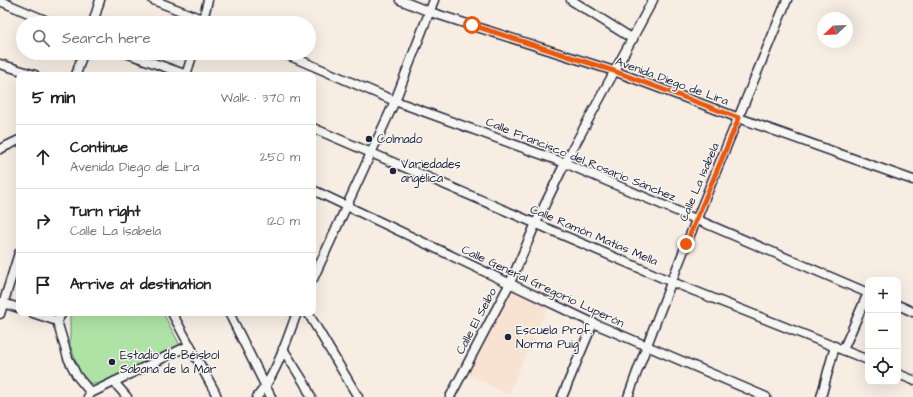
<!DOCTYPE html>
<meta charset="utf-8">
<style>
body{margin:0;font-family:"Architects Daughter",sans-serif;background:#f2f2f2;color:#202124}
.controls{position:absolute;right:12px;bottom:12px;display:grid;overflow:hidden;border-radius:8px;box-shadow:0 4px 16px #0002}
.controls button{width:36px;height:36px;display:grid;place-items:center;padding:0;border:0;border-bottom:1px solid #e0e0e0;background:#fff;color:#202124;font:20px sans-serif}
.compass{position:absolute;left:817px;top:12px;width:36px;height:36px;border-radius:50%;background:#fff;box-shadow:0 4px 16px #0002;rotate:247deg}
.stop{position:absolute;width:12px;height:12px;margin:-9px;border:3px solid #ea580c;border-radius:50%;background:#fff}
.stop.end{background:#ea580c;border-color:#fff;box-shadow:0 1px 4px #0008}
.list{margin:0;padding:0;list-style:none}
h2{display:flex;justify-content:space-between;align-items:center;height:52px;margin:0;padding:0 16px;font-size:17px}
h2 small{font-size:13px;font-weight:400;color:#757577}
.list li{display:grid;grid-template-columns:26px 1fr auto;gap:12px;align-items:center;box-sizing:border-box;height:64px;padding:0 16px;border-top:1px solid #e0e0e0}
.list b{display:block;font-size:15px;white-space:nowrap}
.list p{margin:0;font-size:13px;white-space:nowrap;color:#757577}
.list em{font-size:13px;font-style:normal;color:#757577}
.icon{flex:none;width:22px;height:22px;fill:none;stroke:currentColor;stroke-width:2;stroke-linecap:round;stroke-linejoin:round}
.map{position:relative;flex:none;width:913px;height:397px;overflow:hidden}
.search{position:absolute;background:#fff;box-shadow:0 4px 16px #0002;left:16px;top:16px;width:300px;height:44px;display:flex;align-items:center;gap:10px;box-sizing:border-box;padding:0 14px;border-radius:22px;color:#757577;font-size:15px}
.panel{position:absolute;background:#fff;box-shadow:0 4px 16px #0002;left:16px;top:72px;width:300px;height:244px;border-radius:8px}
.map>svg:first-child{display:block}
.built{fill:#f8e2d2}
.green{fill:#aee3a5;stroke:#688270}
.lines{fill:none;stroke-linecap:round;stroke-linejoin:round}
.minor-casing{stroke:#22223b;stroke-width:11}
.minor{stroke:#f6f6f2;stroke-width:8}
.route{stroke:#ea580c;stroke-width:5}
.poi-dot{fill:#22223b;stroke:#f6f6f2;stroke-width:1.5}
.labels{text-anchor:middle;stroke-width:3;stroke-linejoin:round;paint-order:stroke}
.street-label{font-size:12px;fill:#22223b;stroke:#f6f6f2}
.poi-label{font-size:12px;fill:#22223b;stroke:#f6f6f2;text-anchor:start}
</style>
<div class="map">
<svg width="913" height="397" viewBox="0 0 913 397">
<rect width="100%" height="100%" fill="#f7ede3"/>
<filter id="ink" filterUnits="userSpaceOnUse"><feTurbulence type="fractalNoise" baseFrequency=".025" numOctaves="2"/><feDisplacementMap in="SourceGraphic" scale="8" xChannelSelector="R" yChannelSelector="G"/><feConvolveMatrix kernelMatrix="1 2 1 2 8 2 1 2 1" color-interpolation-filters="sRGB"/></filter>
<g filter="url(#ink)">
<polygon class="built" points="510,283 550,302 508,394 463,372"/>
<polygon class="green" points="72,313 163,313 181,347 100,384 90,383 82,378 70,345 70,316"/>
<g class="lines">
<g class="minor-casing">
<g id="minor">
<polyline points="153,0 212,23"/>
<polyline points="400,0 430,12 614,71 739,118 913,180"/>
<polyline points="571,0 633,39"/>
<polyline points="0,1 52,23"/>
<polyline points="93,23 100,0"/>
<polyline points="202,23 208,0"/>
<polyline points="126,53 187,75"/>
<polyline points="283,53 395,101 565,163 868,293 843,350"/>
<polyline points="0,64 35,75"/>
<polyline points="76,75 83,53"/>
<polyline points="186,75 193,53"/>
<polyline points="313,128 672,282 868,360"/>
<polyline points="0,149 19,140"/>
<polyline points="313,190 593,323 766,397"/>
<polyline points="313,279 395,101 434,0"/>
<polyline points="0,302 19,308"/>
<polyline points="898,305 913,312"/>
<polyline points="33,313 57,321"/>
<polyline points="172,313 215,392 217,397"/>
<polyline points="229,313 271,397"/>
<polyline points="308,313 358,397"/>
<polyline points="0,314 19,253"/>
<polyline points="57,321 68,358 77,376 91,393"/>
<polyline points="57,321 62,313"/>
<polyline points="283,349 305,384 311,397"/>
<polyline points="898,374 913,380"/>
<polyline points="114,382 127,397"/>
<polyline points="88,397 91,393 190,345"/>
<path d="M257,397C277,374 286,341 297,313"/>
<polyline points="450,397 510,283 536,223 565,163 653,0"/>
<polyline points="562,397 593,323"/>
<path d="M628,397C676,263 733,132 787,0"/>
<polyline points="821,397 835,346"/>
</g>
</g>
<use href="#minor" class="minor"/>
</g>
</g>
<g class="lines" filter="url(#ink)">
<polyline class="route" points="472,25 614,71 739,118 686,244"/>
</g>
<g class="poi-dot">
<circle cx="369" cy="139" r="4"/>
<circle cx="393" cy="171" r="4"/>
<circle cx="508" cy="337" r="4"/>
<circle cx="112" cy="362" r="4"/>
</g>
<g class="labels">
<g class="street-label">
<text transform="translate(672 81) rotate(20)" y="4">Avenida Diego de Lira</text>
<text transform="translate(581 159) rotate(22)" y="4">Calle Francisco del Rosario Sánchez</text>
<text transform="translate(699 182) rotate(-67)" y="4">Calle La Isabela</text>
<text transform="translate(594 235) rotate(23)" y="4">Calle Ramón Matías Mella</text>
<text transform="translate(543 286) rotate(25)" y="4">Calle General Gregorio Luperón</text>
<text transform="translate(476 321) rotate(-62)" y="4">Calle El Seibo</text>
</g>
<g class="poi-label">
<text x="377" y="143">Colmado</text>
<text x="401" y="168">Variedades<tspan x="401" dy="14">angélica</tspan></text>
<text x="516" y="334">Escuela Prof.<tspan x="516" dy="14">Norma Puig</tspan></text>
<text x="120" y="359">Estadio de Béisbol<tspan x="120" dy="14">Sabana de la Mar</tspan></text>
</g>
</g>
</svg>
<div class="controls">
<button>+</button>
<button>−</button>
<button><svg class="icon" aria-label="locate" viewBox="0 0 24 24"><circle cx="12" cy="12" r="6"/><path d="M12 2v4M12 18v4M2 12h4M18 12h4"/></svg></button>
</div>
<svg class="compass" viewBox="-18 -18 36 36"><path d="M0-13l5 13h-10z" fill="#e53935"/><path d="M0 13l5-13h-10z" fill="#757577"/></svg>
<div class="stop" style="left:472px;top:25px"></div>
<div class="stop end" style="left:686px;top:244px"></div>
<div class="search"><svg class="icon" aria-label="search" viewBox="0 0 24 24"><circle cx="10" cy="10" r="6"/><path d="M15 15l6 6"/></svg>Search here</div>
<section class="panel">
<h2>5 min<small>Walk · 370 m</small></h2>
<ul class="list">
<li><svg class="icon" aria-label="ahead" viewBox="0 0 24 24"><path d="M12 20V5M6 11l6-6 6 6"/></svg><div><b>Continue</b><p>Avenida Diego de Lira</p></div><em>250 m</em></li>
<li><svg class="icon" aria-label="right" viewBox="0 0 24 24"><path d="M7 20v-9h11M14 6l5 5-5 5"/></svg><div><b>Turn right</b><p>Calle La Isabela</p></div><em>120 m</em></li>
<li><svg class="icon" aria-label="arrive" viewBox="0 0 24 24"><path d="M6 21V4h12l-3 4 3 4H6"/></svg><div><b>Arrive at destination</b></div></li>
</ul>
</section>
</div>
